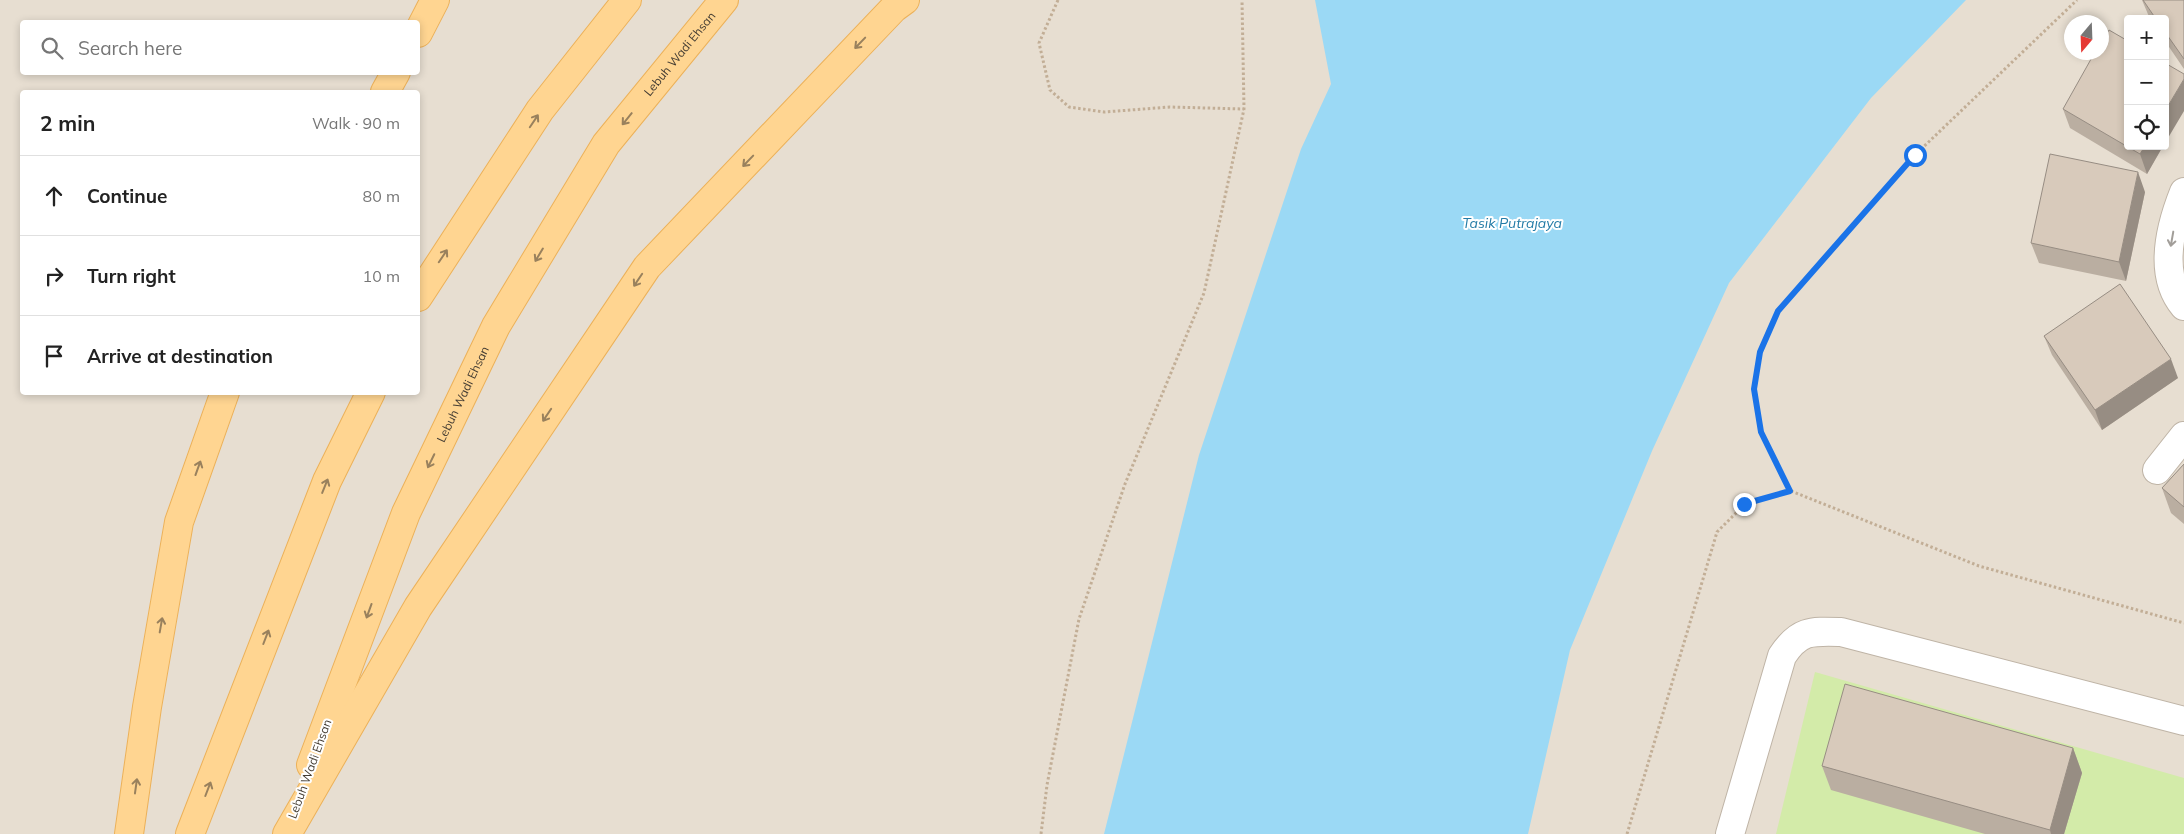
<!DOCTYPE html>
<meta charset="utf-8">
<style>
body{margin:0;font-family:Mulish,sans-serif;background:#f6f6f6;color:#222}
.controls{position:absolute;right:15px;top:15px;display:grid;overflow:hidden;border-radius:5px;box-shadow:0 2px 8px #0003}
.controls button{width:45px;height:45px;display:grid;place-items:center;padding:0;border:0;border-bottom:1px solid #e0e0e0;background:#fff;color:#222;font:25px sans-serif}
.compass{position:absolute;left:2064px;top:15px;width:45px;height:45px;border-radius:50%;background:#fff;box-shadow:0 2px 8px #0003;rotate:199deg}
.stop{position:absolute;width:15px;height:15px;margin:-11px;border:4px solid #1a73e8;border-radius:50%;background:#fff}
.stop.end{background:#1a73e8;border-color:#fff;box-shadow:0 1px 5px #0008}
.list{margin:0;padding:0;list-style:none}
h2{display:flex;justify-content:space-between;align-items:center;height:65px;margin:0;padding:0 20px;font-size:21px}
h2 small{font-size:16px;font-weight:400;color:#767676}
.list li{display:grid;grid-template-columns:32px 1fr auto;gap:15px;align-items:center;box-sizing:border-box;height:80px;padding:0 20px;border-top:1px solid #e0e0e0}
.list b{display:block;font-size:19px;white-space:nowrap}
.list em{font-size:16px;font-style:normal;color:#767676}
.icon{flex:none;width:28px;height:28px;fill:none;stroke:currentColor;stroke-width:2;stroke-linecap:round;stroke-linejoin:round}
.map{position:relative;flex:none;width:2184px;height:834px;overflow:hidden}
.search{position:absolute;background:#fff;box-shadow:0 2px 8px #0003;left:20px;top:20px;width:400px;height:55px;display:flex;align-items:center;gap:12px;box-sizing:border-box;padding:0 18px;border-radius:5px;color:#767676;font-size:19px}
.panel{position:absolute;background:#fff;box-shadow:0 2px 8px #0003;left:20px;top:90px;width:400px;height:305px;border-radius:5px}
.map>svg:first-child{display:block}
.residential{fill:#e7ded1;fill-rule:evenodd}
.green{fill:#d3eba9}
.water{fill:#9bd9f5}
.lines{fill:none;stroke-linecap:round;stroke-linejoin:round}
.minor-casing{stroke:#bfb4a6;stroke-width:30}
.major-casing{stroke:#ecb159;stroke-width:30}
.path{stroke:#c2ae96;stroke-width:3;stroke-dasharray:2.5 2.5;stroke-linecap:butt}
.minor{stroke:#fff;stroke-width:28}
.major{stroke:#ffd591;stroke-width:28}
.wall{fill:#baaea1}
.shaded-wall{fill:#978d83}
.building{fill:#d8cabb;stroke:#978d83}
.oneway{stroke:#99815d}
.oneway2{stroke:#a29e99}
.route{stroke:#1a73e8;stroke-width:6}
.labels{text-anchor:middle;stroke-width:4;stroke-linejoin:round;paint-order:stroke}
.street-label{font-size:12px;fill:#453d33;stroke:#fff}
.water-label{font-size:14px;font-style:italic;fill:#247ca7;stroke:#fff}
</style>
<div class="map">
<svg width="2184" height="834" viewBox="0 0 2184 834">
<rect width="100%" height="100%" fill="#f3ede4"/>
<g class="residential">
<path d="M0,0H1346L1363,122L1156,834H0ZM22,22H418V72H22ZM22,92H418V392H22Z"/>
<path d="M1779,0H2184V834H1401ZM2128,19H2165V146H2128ZM2072,22H2102V52H2072Z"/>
</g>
<polygon class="green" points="1815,672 2184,778 2184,834 1776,834"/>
<polygon class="water" points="1315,0 1966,0 1871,98 1729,283 1652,451 1570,650 1528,834 1104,834 1199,455 1301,149 1331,84"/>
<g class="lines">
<g class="minor-casing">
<g id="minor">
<path d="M2184,192C2170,227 2158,275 2184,306"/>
<polyline points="2157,470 2184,436"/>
<path d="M1730,834L1782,656C1799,630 1811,631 1841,632L2184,721"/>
</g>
</g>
<g class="major-casing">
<g id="major">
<polyline points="418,33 435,0"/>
<polyline points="385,92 396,72"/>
<polyline points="418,297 540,110 627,0"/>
<path id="s1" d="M311,765L406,513L496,326L606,144L724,0"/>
<polyline points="129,834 147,707 179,522 225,392"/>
<polyline points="190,834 327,481 371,392"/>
<polyline points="287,834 418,607 647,267 894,8 905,0"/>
</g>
</g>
<g class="path">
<polyline points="1058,0 1039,43 1050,90 1069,107 1104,112 1170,107 1244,109"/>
<polyline points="1791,491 1979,566 2184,623"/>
<polyline points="1041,834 1047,785 1079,619 1125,484 1204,293 1244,109 1242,0"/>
<polyline points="1627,834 1717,532 1745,504 1791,491 1761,432 1755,389 1760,352 1778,311 1915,155 2077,0"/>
</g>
<use href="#minor" class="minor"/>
<use href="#major" class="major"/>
</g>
<g class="wall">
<polygon points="2142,0 2184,0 2184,69 2165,41 2165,19 2150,19"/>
<polygon points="2063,109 2128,146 2163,146 2147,174 2070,128"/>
<polygon points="2145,192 2126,281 2039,263 2031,243"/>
<polygon points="2044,336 2178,378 2102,430 2052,355"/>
<polygon points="2184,464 2184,524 2171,513 2162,488"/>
<polygon points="2073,748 2082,773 2064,834 1985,834 1831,790 1822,766"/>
</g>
<g class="shaded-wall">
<polygon points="2184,79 2184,111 2165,143 2165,111"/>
<polygon points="2145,146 2163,146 2147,174 2140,154"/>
<polygon points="2138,172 2145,192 2126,281 2119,262"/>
<polygon points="2171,359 2178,378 2102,430 2095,410"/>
<polygon points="2073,748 2082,773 2064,834 2051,834 2050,830"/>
</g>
<g class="building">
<polygon points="2143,0 2184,0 2184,59 2165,32 2165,19 2156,19"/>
<polygon points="2109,30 2128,41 2128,146 2145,146 2140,154 2063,109 2095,52 2102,52 2102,42"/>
<polygon points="2165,63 2184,74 2184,79 2165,111"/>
<polygon points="2050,154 2138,172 2119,262 2031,243"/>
<polygon points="2120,284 2171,359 2095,410 2044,336"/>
<polygon points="2184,464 2184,507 2162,488"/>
<polygon points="1845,684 2073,748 2050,830 1822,766"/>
</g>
<defs><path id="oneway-shaft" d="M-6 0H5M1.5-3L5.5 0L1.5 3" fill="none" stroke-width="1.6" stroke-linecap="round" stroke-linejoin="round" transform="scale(1.25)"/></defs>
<g class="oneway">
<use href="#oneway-shaft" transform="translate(860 43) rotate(134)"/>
<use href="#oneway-shaft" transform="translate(627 119) rotate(129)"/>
<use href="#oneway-shaft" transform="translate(534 121) rotate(-56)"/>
<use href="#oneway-shaft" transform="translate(748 161) rotate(134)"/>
<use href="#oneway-shaft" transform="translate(539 255) rotate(121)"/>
<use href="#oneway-shaft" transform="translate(443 256) rotate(-56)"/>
<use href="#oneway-shaft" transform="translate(638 280) rotate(124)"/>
<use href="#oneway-shaft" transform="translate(547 415) rotate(124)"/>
<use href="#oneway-shaft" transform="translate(431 461) rotate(116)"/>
<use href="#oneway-shaft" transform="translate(198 468) rotate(-70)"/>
<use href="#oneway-shaft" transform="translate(325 486) rotate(-68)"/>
<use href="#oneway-shaft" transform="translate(369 611) rotate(110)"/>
<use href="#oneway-shaft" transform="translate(161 625) rotate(-80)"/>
<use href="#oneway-shaft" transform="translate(266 637) rotate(-69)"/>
<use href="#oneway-shaft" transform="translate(136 786) rotate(-82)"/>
<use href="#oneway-shaft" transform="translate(208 789) rotate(-69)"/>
</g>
<use class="oneway2" href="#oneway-shaft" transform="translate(2172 239) rotate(100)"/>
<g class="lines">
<polyline class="route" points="1744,504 1790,491 1761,432 1754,389 1760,352 1778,311 1915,155"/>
</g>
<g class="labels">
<g class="street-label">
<text dy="4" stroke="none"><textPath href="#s1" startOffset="806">Lebuh Wadi Ehsan</textPath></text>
<text dy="4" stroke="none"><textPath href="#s1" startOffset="401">Lebuh Wadi Ehsan</textPath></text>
<text transform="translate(310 769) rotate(-70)" y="4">Lebuh Wadi Ehsan</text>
</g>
<g class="water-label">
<text x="1512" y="228">Tasik Putrajaya</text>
</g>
</g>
</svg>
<div class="controls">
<button>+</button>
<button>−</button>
<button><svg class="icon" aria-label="locate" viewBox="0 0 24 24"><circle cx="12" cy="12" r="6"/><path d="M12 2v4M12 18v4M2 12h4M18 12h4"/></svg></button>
</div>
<svg class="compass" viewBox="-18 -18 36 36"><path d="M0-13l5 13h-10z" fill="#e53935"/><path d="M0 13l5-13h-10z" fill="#767676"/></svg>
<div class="stop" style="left:1915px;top:155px"></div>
<div class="stop end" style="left:1744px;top:504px"></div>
<div class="search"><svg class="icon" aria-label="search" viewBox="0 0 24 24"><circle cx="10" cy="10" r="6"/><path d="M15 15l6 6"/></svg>Search here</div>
<section class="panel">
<h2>2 min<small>Walk · 90 m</small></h2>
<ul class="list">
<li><svg class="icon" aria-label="ahead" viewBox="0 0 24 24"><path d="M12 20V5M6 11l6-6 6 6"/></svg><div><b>Continue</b></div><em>80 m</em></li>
<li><svg class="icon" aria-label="right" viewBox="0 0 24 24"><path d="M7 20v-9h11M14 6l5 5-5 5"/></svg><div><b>Turn right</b></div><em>10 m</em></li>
<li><svg class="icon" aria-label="arrive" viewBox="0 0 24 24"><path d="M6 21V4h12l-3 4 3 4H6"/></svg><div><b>Arrive at destination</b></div></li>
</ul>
</section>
</div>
